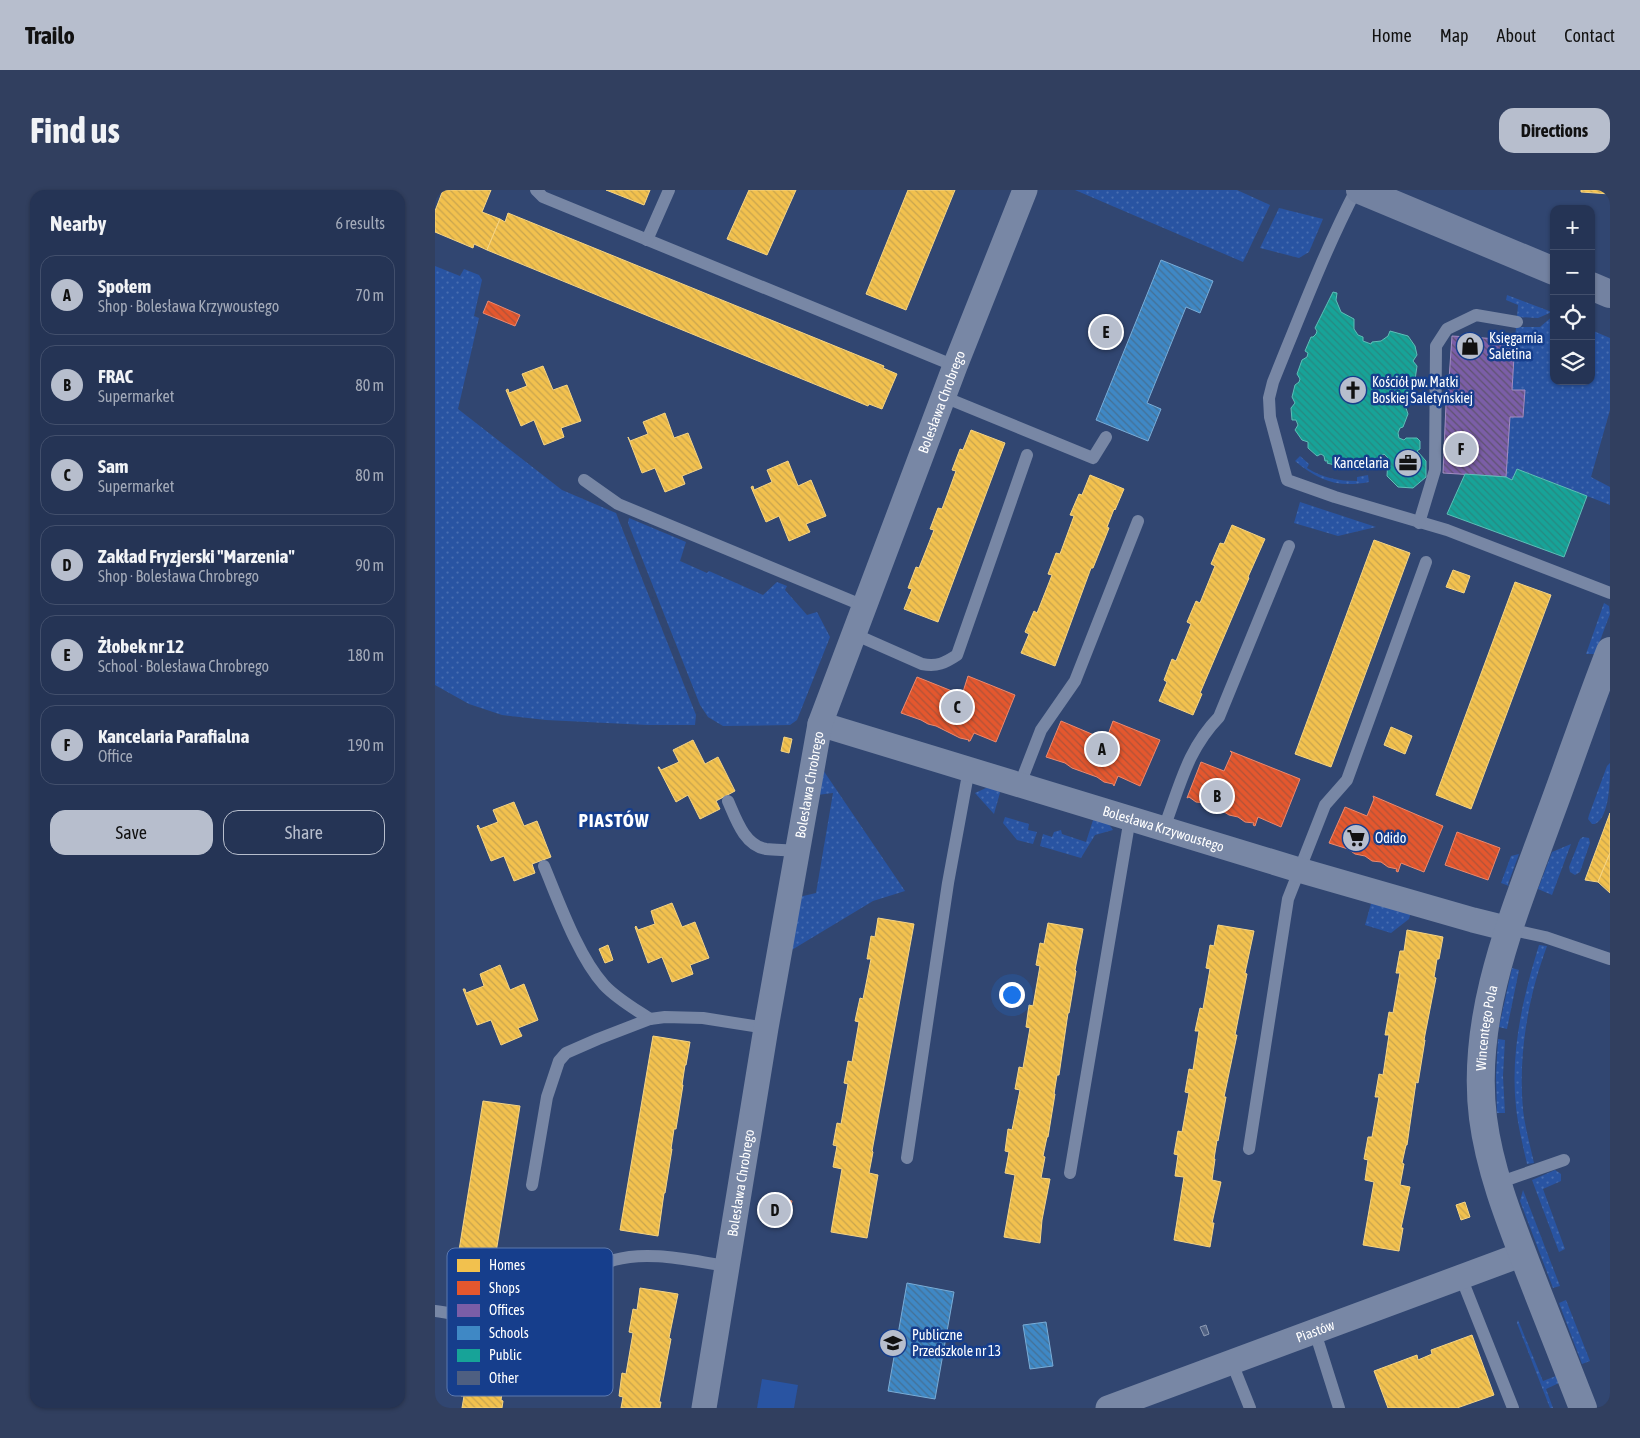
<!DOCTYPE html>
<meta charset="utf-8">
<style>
body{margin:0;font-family:"Asap Condensed",sans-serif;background:#313f5f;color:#f1f3f6}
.controls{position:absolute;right:15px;top:15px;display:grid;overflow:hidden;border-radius:10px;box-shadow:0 1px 4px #0004}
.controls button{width:45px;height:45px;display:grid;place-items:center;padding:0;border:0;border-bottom:1px solid #424f6c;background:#253455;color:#f1f3f6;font:25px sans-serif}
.you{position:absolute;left:576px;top:804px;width:18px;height:18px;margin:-12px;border:4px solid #fff;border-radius:50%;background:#1a73e8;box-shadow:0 0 0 8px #1a73e833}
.badge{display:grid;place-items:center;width:32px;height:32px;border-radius:50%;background:#b7becd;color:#111;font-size:16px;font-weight:700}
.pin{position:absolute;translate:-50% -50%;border:2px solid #fff;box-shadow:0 1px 5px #0006}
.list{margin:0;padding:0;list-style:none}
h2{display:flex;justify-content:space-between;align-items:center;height:65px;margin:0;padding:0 20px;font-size:21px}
h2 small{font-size:16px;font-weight:400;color:#a3aab9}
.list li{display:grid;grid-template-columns:32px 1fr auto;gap:15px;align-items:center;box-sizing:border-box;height:80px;margin:0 10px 10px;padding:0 10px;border:1px solid #424f6c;border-radius:15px}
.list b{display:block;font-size:19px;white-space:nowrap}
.list p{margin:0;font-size:16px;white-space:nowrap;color:#a3aab9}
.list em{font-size:16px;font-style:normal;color:#a3aab9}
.actions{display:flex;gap:10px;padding:15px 20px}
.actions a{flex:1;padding:11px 0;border:1px solid #b7becd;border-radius:15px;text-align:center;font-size:18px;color:#b7becd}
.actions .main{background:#b7becd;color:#111}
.icon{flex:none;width:28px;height:28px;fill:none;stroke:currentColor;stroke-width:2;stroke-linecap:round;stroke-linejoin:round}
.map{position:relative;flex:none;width:1175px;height:1218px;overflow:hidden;border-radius:15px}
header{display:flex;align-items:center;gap:30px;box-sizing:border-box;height:70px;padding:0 25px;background:#b7becd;color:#111}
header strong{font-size:24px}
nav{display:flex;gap:28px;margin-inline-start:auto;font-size:18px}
.intro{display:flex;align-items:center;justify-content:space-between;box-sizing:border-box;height:120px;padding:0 30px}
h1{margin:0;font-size:35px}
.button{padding:12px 22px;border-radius:15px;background:#b7becd;color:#111;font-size:18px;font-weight:700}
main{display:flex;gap:30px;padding:0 30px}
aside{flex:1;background:#253455;border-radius:15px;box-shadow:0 1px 4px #0004}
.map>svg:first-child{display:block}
.grass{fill:url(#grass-dots)}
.garden{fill:#2954a2}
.homes{fill:url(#homes-back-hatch);stroke:#f6d483}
.shops{fill:url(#shops-back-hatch);stroke:#ec896d}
.offices{fill:url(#offices-back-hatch);stroke:#a38ec1}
.schools{fill:url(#schools-back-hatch);stroke:#79acd6}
.public{fill:url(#public-back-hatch);stroke:#5dbfb7}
.building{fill:url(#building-back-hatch);stroke:#8c9ab3}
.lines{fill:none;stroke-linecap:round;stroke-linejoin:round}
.service{stroke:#7887a5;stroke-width:12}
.minor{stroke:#7887a5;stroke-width:25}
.tertiary{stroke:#7887a5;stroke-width:28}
.secondary{stroke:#7382a1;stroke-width:28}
.labels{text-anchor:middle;stroke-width:5;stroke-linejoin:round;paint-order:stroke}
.poi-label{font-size:14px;fill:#fff;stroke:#163e8c;text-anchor:start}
.street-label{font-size:14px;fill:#fff;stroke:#163e8c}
.district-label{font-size:19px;font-weight:bold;letter-spacing:1px;fill:#fff;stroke:#163e8c}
.key{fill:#163e8c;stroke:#5c78ae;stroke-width:1}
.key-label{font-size:14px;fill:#fff}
</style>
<header>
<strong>Trailo</strong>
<nav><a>Home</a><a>Map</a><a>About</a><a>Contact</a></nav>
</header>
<div class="intro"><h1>Find us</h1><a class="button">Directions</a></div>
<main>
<aside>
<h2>Nearby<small>6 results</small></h2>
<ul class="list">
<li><span class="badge">A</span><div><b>Społem</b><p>Shop · Bolesława Krzywoustego</p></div><em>70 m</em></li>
<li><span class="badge">B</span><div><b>FRAC</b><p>Supermarket</p></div><em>80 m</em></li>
<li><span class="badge">C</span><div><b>Sam</b><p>Supermarket</p></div><em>80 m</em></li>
<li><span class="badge">D</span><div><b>Zakład Fryzjerski &quot;Marzenia&quot;</b><p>Shop · Bolesława Chrobrego</p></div><em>90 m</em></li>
<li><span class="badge">E</span><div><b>Żłobek nr 12</b><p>School · Bolesława Chrobrego</p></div><em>180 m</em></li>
<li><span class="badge">F</span><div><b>Kancelaria Parafialna</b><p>Office</p></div><em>190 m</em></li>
</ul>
<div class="actions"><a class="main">Save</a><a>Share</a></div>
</aside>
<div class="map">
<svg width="1175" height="1218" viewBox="0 0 1175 1218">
<defs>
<pattern id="grass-dots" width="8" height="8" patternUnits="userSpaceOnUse" patternTransform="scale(1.25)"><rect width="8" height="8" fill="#2954a2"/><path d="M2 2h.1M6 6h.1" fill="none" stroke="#496eb0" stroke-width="1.8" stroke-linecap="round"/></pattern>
<pattern id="homes-back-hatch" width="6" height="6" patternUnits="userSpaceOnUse" patternTransform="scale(1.25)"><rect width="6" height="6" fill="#f2c14e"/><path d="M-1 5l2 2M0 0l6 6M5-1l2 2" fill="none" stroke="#c8a44e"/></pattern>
<pattern id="shops-back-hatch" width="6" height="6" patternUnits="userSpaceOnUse" patternTransform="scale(1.25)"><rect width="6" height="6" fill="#e4572e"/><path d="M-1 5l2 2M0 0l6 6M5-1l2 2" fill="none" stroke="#af5338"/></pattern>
<pattern id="offices-back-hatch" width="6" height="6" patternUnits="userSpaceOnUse" patternTransform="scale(1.25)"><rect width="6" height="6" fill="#7b5ea7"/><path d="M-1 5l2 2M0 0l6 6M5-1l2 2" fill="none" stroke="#5f5370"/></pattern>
<pattern id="schools-back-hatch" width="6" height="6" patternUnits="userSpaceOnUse" patternTransform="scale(1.25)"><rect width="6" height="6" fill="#3f88c5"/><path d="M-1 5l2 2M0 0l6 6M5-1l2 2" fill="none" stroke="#447095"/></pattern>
<pattern id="public-back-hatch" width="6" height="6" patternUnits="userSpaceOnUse" patternTransform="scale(1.25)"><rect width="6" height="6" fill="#17a398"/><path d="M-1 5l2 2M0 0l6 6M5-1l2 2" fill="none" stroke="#278981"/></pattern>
<pattern id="building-back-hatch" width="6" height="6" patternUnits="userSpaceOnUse" patternTransform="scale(1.25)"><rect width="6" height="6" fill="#4e5f81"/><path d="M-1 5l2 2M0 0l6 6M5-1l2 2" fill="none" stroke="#697794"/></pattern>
</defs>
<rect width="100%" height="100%" fill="#314671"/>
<g class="grass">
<polygon points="640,0 802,0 835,15 808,72"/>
<polygon points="844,18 888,29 874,62 864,68 825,58"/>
<polygon points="0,76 25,86 29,79 44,85 47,90 39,126 44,128 23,219 127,300 181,323 261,525 260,535 212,535 111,530 67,525 34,514 0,495"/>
<polygon points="1072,105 1117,122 1103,128 1082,127 1083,115 1071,110"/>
<polygon points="1119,125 1119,191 1156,191 1156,140 1175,148 1175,220 1156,287 1175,297 1175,315 1083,279 1077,290 1071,287 1075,227 1089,227 1090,201 1077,200 1081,137 1105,137"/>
<path d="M865,266L874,274L872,278C888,288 903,291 922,291V287L933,285L934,292C903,298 884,291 860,271Z"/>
<polygon points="865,312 941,337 903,346 859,333"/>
<polygon points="194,328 251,352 245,371 272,383 274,381 328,405 342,392 352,396 350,400 372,425 382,422 395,447 362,530 355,535 288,536 273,527 265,515 193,333"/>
<polygon points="1169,413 1174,416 1175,424 1160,464 1151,464"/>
<path d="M1175,573C1175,589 1175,627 1160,634H1157L1153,629L1154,625L1172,576Z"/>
<polygon points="386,577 470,701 438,711 355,761 364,707 381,703 398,603 382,605"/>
<polygon points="551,598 566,599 559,624 540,603"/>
<polygon points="570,627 594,634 593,640 602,642 598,654 582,650 568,633"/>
<polygon points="659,627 673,633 678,640 660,645 646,668 605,656 608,644 617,647 619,642 626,640 627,644 651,652"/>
<polygon points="1148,647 1154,648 1155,653 1145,682 1140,685 1135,682 1134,677 1145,649"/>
<polygon points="1136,654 1117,705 1103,699 1117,662"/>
<polygon points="1084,664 1073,694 1074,696 1066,693 1076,666"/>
<polygon points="937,710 976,722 974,729 956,743 930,735"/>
<path d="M1104,755L1112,756C1093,807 1083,865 1088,920C1090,937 1095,955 1099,973L1092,974C1088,955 1083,937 1081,917C1075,862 1088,807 1104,755Z"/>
<polygon points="1077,778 1084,780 1072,839 1064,837"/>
<polygon points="1063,849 1070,850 1068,886 1070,923 1062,923 1061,886"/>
<polygon points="1120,980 1126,984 1126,991 1108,999 1130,1059 1124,1062 1097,990"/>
<polygon points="1088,1000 1125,1096 1118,1098 1085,1011"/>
<polygon points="1131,1110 1155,1171 1147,1174 1124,1113"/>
<polygon points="1083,1130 1108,1191 1121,1186 1124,1193 1111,1199 1118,1218 1115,1218 1082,1133"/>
</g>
<polygon class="garden" points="327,1189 363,1195 359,1218 322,1218"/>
<g class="homes">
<polygon points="8,0 56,0 47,22 65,29 52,60 39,54 38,58 0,42 0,21"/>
<polygon points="171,0 215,0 209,15"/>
<polygon points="314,0 361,0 332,65 292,49"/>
<polygon points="473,0 520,0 471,120 431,104"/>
<polygon points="1146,0 1175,0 1175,4 1146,2"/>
<polygon points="73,23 449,176 448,178 462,184 447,219 434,214 433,216 52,60 65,29 70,32"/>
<polygon points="108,176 118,200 132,195 146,231 126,238 129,247 109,255 99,230 86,236 71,200 73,199 74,203 92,196 87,184"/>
<polygon points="230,223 239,248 253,243 267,278 247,286 250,294 230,302 220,278 207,283 193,247 195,251 213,244 208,232"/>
<polygon points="536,240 570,253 503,432 469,419 477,399 473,398 481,377 484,378 499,340 495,339 503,318 507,319 521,281 517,280 525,259 528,260"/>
<polygon points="353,271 363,296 376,290 391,326 371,334 375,342 354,351 344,326 331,332 316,297 318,296 319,300 337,292 332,280"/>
<polygon points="655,285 689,299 680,320 679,319 672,337 674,338 658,378 656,378 620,476 586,463 594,444 590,442 599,421 602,423 617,385 613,384 621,363 625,364 639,326 635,325 644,304 647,305"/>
<polygon points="797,335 830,349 813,387 814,388 765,503 767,504 758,525 724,511 732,492 729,490 737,469 741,471 756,434 752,432 761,411 765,413 780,376 776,374 785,353 789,354"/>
<polygon points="939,350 975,363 896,577 860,564"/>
<polygon points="1018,380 1035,386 1029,403 1011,397"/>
<polygon points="1080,392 1116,405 1036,619 1001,605"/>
<polygon points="956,537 977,546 970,564 949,555"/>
<polygon points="349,547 357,549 354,563 346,561"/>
<polygon points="258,550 270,574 283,567 300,601 281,611 285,619 265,629 253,605 241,612 223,577 224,577 226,580 244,572 238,560"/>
<polygon points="79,612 89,636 102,631 116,667 97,674 100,683 79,691 69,666 56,671 42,636 43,635 45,639 63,632 58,620"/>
<polygon points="1175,623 1175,663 1163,692 1150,690"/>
<polygon points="1175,663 1175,703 1163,692"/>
<polygon points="237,713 247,737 260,732 274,768 255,775 258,784 237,792 227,767 213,773 200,737 201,736 203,740 220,734 216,721"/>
<polygon points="443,728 479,734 437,961 438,962 434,983 443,985 432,1048 396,1042 407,979 398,977 402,956 398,955 402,933 406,934 413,894 409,893 413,871 417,872 424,832 420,831 425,808 428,809 436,769 432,769 436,746 440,747"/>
<polygon points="613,733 648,739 640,780 641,781 634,823 633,823 624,885 622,885 619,904 620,904 613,947 612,947 608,966 610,967 606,988 615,989 607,1030 605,1053 569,1047 580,985 570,983 574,962 570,961 573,939 577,940 585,900 580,899 584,877 588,878 595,838 591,837 594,815 598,816 605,776 601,775 605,753 609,754"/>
<polygon points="783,735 819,741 810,783 812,784 800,845 802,845 789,907 791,907 783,951 782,950 779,969 780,969 777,990 786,992 777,1033 779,1033 775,1057 739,1050 749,987 740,986 743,965 739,964 743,941 747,942 754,903 750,902 754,879 758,880 764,841 760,841 765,818 768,819 775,779 771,778 775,755 779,756"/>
<polygon points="972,740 1008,747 1004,769 1002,769 999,787 1001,788 989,850 990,850 983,893 981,892 972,955 971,955 967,973 969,974 965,995 975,997 966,1038 968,1038 964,1061 928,1055 939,992 930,990 933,970 929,969 933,947 937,947 944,907 940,907 944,884 948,885 954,845 950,845 954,822 958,823 965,783 961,783 965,761 969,761"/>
<polygon points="173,755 178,770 170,773 164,759"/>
<polygon points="65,775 75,800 89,794 103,830 83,838 87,846 66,855 56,830 42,835 28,799 30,799 31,803 49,796 45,784"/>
<polygon points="218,846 255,852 251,875 250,875 247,895 248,895 241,939 239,939 236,959 237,959 230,1003 229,1003 223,1046 185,1040"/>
<polygon points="48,911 85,916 57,1087 58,1087 54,1110 17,1104"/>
<polygon points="1030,1012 1035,1027 1026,1030 1021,1015"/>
<polygon points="205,1098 243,1104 234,1148 236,1149 224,1212 226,1212 225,1218 186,1218 188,1207 184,1206 187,1183 191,1184 198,1143 194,1142 198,1119 202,1120"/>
<polygon points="1037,1145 1059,1205 1022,1218 953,1218 939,1181 982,1165 983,1170 997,1164 996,1160"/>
<polygon points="36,1162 75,1168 71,1191 69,1190 66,1210 68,1211 67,1218 27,1218 29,1206 26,1206 29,1182 33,1183"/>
</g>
<g class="shops">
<polygon points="53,111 85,125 80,136 48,123"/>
<polygon points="533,486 580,505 561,552 539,543 535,551 533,551 534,550 525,548 501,536 493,534 486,530 466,523 482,487 527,505"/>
<polygon points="626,531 671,550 678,531 725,550 705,596 683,586 679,596 678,594 669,592 662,587 637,578 630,573 611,567"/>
<polygon points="795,561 865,589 846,637 823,627 820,636 818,635 819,633 810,632 803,627 794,625 786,620 777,619 770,613 761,612 754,607 752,608 766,572 789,581 797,563"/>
<polygon points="938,606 1008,636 989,682 966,673 963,682 961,681 962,679 953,677 946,672 937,671 930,666 920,664 913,659 894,653 910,617 932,626 939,609"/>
<polygon points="1022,642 1065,658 1053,690 1010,675"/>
<polygon points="338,1006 357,1011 353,1028 334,1024"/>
</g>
<polygon class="offices" points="1017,146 1080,150 1077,200 1090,200 1088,227 1075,227 1071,287 1008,283 1011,214 1012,204 1013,204"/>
<g class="schools">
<polygon points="726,70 778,91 765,123 751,117 712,213 726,219 713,251 661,230"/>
<polygon points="472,1093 519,1102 500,1209 453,1201"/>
<polygon points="611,1132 618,1176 595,1179 588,1135"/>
</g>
<g class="public">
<polygon points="898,102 902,103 901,110 906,122 919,129 919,139 923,145 928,147 928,151 936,154 937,152 946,151 953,146 955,141 973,146 980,156 982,165 978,171 982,176 980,190 978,191 976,196 979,201 976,214 971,218 973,224 968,237 965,238 963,243 964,248 969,250 971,248 982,248 985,251 985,259 982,261 991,271 991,287 978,298 963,297 952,286 953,268 949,264 940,270 934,268 931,273 919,276 915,272 909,273 907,277 892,273 893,271 890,271 889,266 886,264 882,266 873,258 873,252 867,250 860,240 863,235 861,230 857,230 856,218 860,213 857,207 860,195 864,192 865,189 862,184 867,170 872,167 873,163 870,161 876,147 878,147 881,144 882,141 880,138"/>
<polygon points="1082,279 1152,306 1129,367 1012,324 1030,284 1071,287 1077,290"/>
</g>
<polygon class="building" points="771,1135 774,1144 769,1146 765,1137"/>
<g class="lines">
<g class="service">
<polyline points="101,0 108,7 520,176"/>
<path d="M921,0C889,62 864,128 838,192L834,208L835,227L852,290L900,307L1012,340L1175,403"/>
<polyline points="212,50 234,0"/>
<polyline points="509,207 658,268 671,247"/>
<polyline points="149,290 183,314 429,416"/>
<polyline points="984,333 1000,280 1001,156 1012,139 1041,125 1082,132"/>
<path d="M419,444L487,474C502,477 510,473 522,465L592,265"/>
<polyline points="585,594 606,540 640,491 703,331"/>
<path d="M293,611C301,629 309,655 331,659C341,660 352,660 362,661"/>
<path d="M729,638C745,596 752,560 784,527L854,356"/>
<path d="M109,676C124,712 143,766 169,795C182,809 200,819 215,829"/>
<polyline points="1074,739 1110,747 1175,769"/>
<polyline points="814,959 853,709 890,615 912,590 991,372"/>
<polyline points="472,968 513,693 534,579"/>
<polyline points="635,983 695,628"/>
<polyline points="1063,993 1129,970"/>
<polyline points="97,995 112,907 124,871 131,863 163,849 215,829 230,827 268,828 331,838"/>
<polyline points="1026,1087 1078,1218"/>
<path d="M0,1121C18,1123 43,1130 61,1129C106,1127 137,1083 179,1070C215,1060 256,1071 293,1076"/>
<polyline points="880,1142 904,1218"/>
<polyline points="797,1173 815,1218"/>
</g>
<g class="minor">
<path id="s1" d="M385,534L864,680L1038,730L1074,739"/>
<path id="s2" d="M269,1218L331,838L385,534L520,176L590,0"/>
<path id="s3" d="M673,1218L1088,1064"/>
</g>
<path class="tertiary" id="s4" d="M1148,1218C1131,1175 1114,1131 1097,1088C1077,1036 1055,983 1048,928C1035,825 1079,724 1113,630C1134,574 1153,517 1175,461"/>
<g class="secondary">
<polyline points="925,0 1119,81"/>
<polyline points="1156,96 1175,104"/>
</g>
</g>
<defs>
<g id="shop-disc" transform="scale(1.4375)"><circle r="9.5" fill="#b7becd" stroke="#163e8c"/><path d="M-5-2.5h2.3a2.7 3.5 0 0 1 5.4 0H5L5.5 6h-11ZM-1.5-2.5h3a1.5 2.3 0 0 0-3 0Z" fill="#111"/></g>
<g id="church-disc" transform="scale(1.4375)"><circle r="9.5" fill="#b7becd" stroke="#163e8c"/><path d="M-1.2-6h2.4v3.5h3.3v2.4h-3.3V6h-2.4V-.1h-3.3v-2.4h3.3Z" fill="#111"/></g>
<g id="office-disc" transform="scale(1.4375)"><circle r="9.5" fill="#b7becd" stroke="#163e8c"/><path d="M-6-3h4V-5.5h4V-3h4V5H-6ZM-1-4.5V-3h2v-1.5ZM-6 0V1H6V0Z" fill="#111"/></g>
<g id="supermarket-disc" transform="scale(1.4375)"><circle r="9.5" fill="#b7becd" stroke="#163e8c"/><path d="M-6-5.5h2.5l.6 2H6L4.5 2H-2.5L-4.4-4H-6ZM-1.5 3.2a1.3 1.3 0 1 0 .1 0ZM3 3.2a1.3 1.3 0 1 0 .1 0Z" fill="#111"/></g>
<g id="school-disc" transform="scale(1.4375)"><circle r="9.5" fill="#b7becd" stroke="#163e8c"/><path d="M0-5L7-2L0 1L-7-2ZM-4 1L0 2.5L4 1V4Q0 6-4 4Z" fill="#111"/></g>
</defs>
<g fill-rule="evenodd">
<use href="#shop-disc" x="1035" y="156"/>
<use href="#church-disc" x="918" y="200"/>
<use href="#office-disc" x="973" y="273"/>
<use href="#supermarket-disc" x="921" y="648"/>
<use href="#school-disc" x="458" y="1153"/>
</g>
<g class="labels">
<g class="poi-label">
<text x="1054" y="153">Księgarnia<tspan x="1054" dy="16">Saletina</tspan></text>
<text x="937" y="197">Kościół pw. Matki<tspan x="937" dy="16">Boskiej Saletyńskiej</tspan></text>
<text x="954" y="278" text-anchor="end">Kancelaria</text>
<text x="940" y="653">Odido</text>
<text x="477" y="1150">Publiczne<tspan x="477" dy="16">Przedszkole nr 13</tspan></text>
</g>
<g class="street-label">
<text dy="5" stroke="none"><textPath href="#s2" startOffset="1038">Bolesława Chrobrego</textPath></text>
<text dy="5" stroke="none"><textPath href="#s2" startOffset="632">Bolesława Chrobrego</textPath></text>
<text dy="5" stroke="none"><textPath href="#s1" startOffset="359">Bolesława Krzywoustego</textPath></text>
<text dy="5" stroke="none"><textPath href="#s4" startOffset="398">Wincentego Pola</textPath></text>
<text dy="5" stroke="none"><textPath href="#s2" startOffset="228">Bolesława Chrobrego</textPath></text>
<text dy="5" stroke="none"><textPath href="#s3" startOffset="221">Piastów</textPath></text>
</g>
<g class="district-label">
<text x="179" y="637">PIASTÓW</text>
</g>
</g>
<rect x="12" y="1058" width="166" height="148" rx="8" class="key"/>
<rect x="22" y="1069" width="23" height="13" fill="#f2c14e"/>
<rect x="22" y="1091" width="23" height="14" fill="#e4572e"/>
<rect x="22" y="1114" width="23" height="13" fill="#7b5ea7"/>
<rect x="22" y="1136" width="23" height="14" fill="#3f88c5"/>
<rect x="22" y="1159" width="23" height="13" fill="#17a398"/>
<rect x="22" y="1181" width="23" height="14" fill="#4e5f81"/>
<g class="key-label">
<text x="54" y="1080">Homes</text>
<text x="54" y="1103">Shops</text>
<text x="54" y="1125">Offices</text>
<text x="54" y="1148">Schools</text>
<text x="54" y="1170">Public</text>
<text x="54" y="1193">Other</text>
</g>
</svg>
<div class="controls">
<button>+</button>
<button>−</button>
<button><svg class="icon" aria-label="locate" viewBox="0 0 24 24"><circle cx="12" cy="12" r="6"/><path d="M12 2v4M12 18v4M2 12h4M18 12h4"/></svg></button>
<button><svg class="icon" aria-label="layers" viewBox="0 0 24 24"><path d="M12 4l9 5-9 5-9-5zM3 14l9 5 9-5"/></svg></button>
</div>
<div class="you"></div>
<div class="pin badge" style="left:667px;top:559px">A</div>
<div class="pin badge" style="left:782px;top:606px">B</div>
<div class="pin badge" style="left:522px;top:517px">C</div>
<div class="pin badge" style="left:340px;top:1020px">D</div>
<div class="pin badge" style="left:671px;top:142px">E</div>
<div class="pin badge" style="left:1026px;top:259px">F</div>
</div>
</main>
